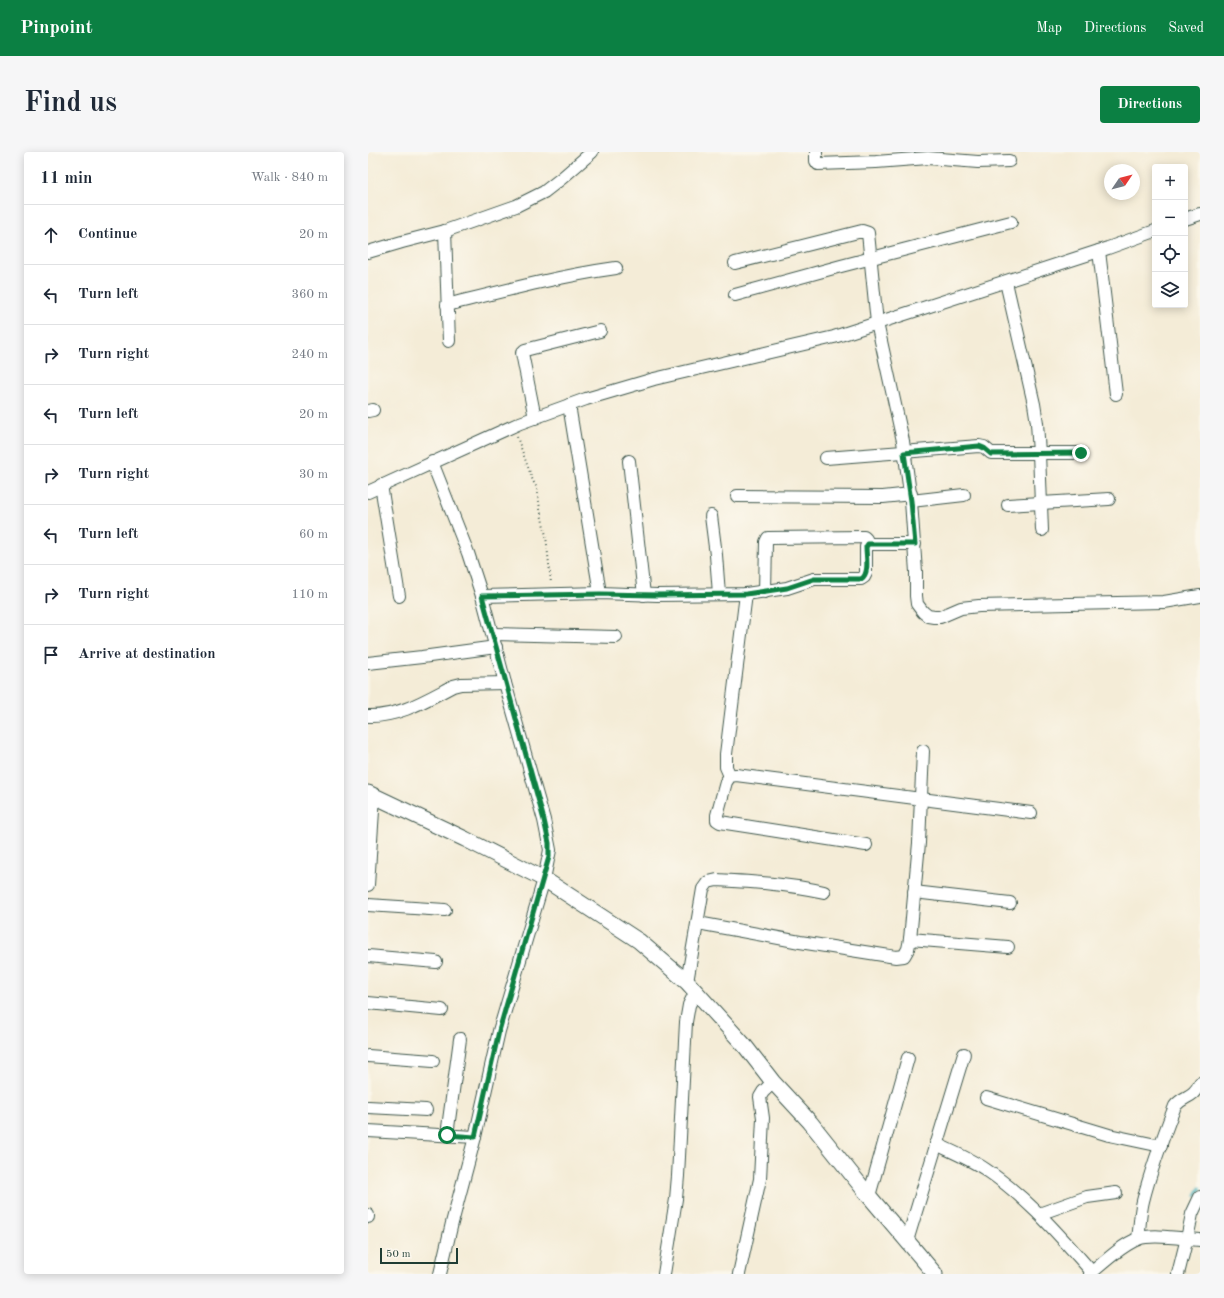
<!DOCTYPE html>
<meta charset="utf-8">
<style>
body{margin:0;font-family:"Old Standard TT",serif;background:#f6f6f7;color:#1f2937}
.controls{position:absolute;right:12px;top:12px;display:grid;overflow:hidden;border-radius:4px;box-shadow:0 2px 10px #0003}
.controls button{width:36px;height:36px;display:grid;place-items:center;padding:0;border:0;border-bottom:1px solid #e0e1e3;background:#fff;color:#1f2937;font:20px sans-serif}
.compass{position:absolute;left:736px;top:12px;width:36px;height:36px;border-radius:50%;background:#fff;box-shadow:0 2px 10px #0003;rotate:55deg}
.scale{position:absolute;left:12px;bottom:10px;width:78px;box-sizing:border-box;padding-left:4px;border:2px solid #1f3d34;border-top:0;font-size:11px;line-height:14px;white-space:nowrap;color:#1f3d34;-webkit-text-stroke:3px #fbf7ec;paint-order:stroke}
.stop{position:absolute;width:12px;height:12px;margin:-9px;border:3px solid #0b8043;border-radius:50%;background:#fff}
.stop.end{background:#0b8043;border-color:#fff;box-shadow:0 1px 4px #0008}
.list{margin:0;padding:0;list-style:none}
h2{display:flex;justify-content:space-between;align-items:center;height:52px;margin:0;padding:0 16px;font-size:17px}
h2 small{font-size:13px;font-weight:400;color:#747a83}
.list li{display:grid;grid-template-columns:26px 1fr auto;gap:12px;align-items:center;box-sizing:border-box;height:60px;padding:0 16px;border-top:1px solid #e0e1e3}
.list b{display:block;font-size:15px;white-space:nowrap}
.list em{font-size:13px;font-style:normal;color:#747a83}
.icon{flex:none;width:22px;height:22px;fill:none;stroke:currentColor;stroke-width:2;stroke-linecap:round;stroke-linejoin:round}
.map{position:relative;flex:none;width:832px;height:1122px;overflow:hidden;border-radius:4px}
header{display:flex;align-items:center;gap:24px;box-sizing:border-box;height:56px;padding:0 20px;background:#0b8043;color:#fff}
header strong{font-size:19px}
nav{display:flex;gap:22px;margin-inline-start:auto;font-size:14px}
.intro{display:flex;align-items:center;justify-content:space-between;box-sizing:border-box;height:96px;padding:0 24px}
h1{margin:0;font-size:28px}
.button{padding:10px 18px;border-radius:4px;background:#0b8043;color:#fff;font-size:14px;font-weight:700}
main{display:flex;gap:24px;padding:0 24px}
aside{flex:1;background:#fff;border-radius:4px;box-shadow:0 2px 10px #0003}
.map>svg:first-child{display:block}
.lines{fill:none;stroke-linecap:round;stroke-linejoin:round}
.stream{stroke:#43b2bd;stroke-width:3}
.minor-casing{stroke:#3f574c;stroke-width:14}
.major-casing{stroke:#3f574c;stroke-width:17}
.path{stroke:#3f574c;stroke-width:2;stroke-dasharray:1 3;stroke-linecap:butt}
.minor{stroke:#fff;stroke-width:12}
.major{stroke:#fff;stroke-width:15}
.route{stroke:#0b8043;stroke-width:5}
</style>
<header>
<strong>Pinpoint</strong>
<nav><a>Map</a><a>Directions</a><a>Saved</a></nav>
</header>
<div class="intro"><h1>Find us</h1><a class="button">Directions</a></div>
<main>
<aside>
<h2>11 min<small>Walk · 840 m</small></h2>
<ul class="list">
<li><svg class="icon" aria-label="ahead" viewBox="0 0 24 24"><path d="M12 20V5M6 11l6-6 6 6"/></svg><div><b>Continue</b></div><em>20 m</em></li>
<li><svg class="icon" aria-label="left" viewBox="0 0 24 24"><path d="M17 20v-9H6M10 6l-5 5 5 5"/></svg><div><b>Turn left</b></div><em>360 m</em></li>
<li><svg class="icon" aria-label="right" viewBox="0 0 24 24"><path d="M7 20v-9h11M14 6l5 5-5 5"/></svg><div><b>Turn right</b></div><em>240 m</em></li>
<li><svg class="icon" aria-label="left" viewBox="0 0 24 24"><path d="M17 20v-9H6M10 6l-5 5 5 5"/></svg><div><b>Turn left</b></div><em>20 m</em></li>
<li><svg class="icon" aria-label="right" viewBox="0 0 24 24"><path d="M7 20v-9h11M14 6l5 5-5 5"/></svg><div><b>Turn right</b></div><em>30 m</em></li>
<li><svg class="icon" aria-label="left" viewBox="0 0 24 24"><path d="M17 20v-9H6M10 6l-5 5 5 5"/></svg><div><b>Turn left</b></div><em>60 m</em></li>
<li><svg class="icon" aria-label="right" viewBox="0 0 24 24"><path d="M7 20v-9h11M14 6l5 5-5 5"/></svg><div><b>Turn right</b></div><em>110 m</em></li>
<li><svg class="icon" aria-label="arrive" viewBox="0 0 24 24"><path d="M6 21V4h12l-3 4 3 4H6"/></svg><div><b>Arrive at destination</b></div></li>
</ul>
</aside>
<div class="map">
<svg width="832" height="1122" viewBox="0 0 832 1122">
<rect width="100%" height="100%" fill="#fbf7ec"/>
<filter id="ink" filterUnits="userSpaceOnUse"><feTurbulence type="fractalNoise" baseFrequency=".025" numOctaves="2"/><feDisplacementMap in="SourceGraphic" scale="8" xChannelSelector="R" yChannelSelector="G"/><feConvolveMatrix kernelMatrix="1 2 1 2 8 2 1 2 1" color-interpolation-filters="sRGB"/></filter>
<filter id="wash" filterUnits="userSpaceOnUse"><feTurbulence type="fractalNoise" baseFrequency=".012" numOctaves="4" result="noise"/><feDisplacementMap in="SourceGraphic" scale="16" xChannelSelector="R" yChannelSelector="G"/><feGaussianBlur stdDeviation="0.9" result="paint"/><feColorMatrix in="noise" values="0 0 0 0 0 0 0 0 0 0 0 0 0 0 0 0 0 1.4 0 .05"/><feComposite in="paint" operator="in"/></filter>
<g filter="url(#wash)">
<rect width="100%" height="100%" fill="#f4ecd7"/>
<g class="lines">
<polyline class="stream" points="828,1043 832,1036"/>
</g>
</g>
<g filter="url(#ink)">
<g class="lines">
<g class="minor-casing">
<g id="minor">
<polyline points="448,0 448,9 450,12 508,10 560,6 610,10 641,9"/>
<polyline points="817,67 832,62"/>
<polyline points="77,79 81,189"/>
<polyline points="731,99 748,242"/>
<polyline points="0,100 34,90 77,79 148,54 176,40 194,26 224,0"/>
<polyline points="367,111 494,79 500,81 509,171 535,289 543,349 548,420 548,444 549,452 555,460 560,464 566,465 572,465 593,456 611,454 796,450 832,444"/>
<polyline points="638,130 666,252 669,271 671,301 674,378"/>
<polyline points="367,143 473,114 643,70"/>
<path d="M79,153C135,139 191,124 248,116"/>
<polyline points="201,253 232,441"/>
<polyline points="0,259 5,258"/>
<polyline points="167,266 154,201 157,198 232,179"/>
<polyline points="458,306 611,294 616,295 623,301 713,301"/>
<polyline points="261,309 276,443"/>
<polyline points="64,310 100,401 114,444 137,531 176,668 182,698 176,727 131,879 107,985 84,1071 72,1122"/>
<polyline points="13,333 31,444"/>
<polyline points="0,340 152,271 218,247 286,227 466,185 740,96 787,79"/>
<polyline points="369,344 515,345 543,342"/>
<polyline points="543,349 596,343"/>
<polyline points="640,353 741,347"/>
<polyline points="343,364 348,403 351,442"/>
<polyline points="397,440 398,390 400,386 496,385 498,387 500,393"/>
<polyline points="114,444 232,441 289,443 378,442 419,436 446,427 493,427 496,425 498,421 498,395 500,392 547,392"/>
<polyline points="125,482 248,485"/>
<polyline points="0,511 54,505 128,495"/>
<path d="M0,564C31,565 58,548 85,534L93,532L137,531"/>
<polyline points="362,624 358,615 358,602 378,442"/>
<polyline points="498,693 352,670 349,668 349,663 358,630 362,624 368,623 663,661"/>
<polyline points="0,733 6,644"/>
<polyline points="546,740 642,751"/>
<polyline points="0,753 77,758"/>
<polyline points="330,771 432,790 528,805 536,804 540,797 542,787 551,691 555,599"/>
<polyline points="542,787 640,795"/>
<polyline points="0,804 68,810"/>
<path d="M319,830L335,737L340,730L349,728C385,730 421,732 456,740"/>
<polyline points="0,851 74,858"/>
<polyline points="0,904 65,909"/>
<polyline points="618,946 741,983 793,994"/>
<polyline points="0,955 58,958"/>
<polyline points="0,979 107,985"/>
<polyline points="79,983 92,887"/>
<path d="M568,992C585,1000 602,1007 617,1017C659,1045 691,1083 724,1120"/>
<polyline points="501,1044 540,906"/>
<polyline points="671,1062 719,1045 748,1041"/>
<polyline points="0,1065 0,1063"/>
<path d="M770,1086C772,1074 772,1061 775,1049C783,1017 795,985 807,954C816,943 825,947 832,931"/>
<polyline points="539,1089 596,902"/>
<polyline points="296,1122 308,1047 310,1024 318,870 321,853 328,839"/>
<polyline points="371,1122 392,1027 395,966 392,945 395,940 405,930"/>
<path d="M722,1122C735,1111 755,1092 770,1087C784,1081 815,1087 832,1088"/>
<polyline points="810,1122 820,1082 824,1062 832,1045"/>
</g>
</g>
<g class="major-casing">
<polyline id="major" points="0,641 97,687 176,727 271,789 319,830 377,894 405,930 442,970 501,1044 567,1122"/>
</g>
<polyline class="path" points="149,285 165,329 169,336 172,357 178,384 183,431"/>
<use href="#minor" class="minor"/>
<use href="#major" class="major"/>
</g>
</g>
<g class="lines" filter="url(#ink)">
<path class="route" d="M79,983L107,985L131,879L181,705V691L176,668L114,444L232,442L289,443L378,442L419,436L446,427H493C502,422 498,404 498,395L500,392H547L543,349L536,301L611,294L616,296L623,302L713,301"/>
</g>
</svg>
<div class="controls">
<button>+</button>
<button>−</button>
<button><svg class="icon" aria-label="locate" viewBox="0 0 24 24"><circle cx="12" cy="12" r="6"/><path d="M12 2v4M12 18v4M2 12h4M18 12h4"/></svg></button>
<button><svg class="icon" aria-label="layers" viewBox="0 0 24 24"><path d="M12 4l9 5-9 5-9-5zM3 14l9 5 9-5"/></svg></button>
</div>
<svg class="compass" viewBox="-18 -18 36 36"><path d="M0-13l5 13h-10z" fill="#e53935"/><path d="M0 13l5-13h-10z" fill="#747a83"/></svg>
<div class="scale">50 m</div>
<div class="stop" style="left:79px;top:983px"></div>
<div class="stop end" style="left:713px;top:301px"></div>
</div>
</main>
